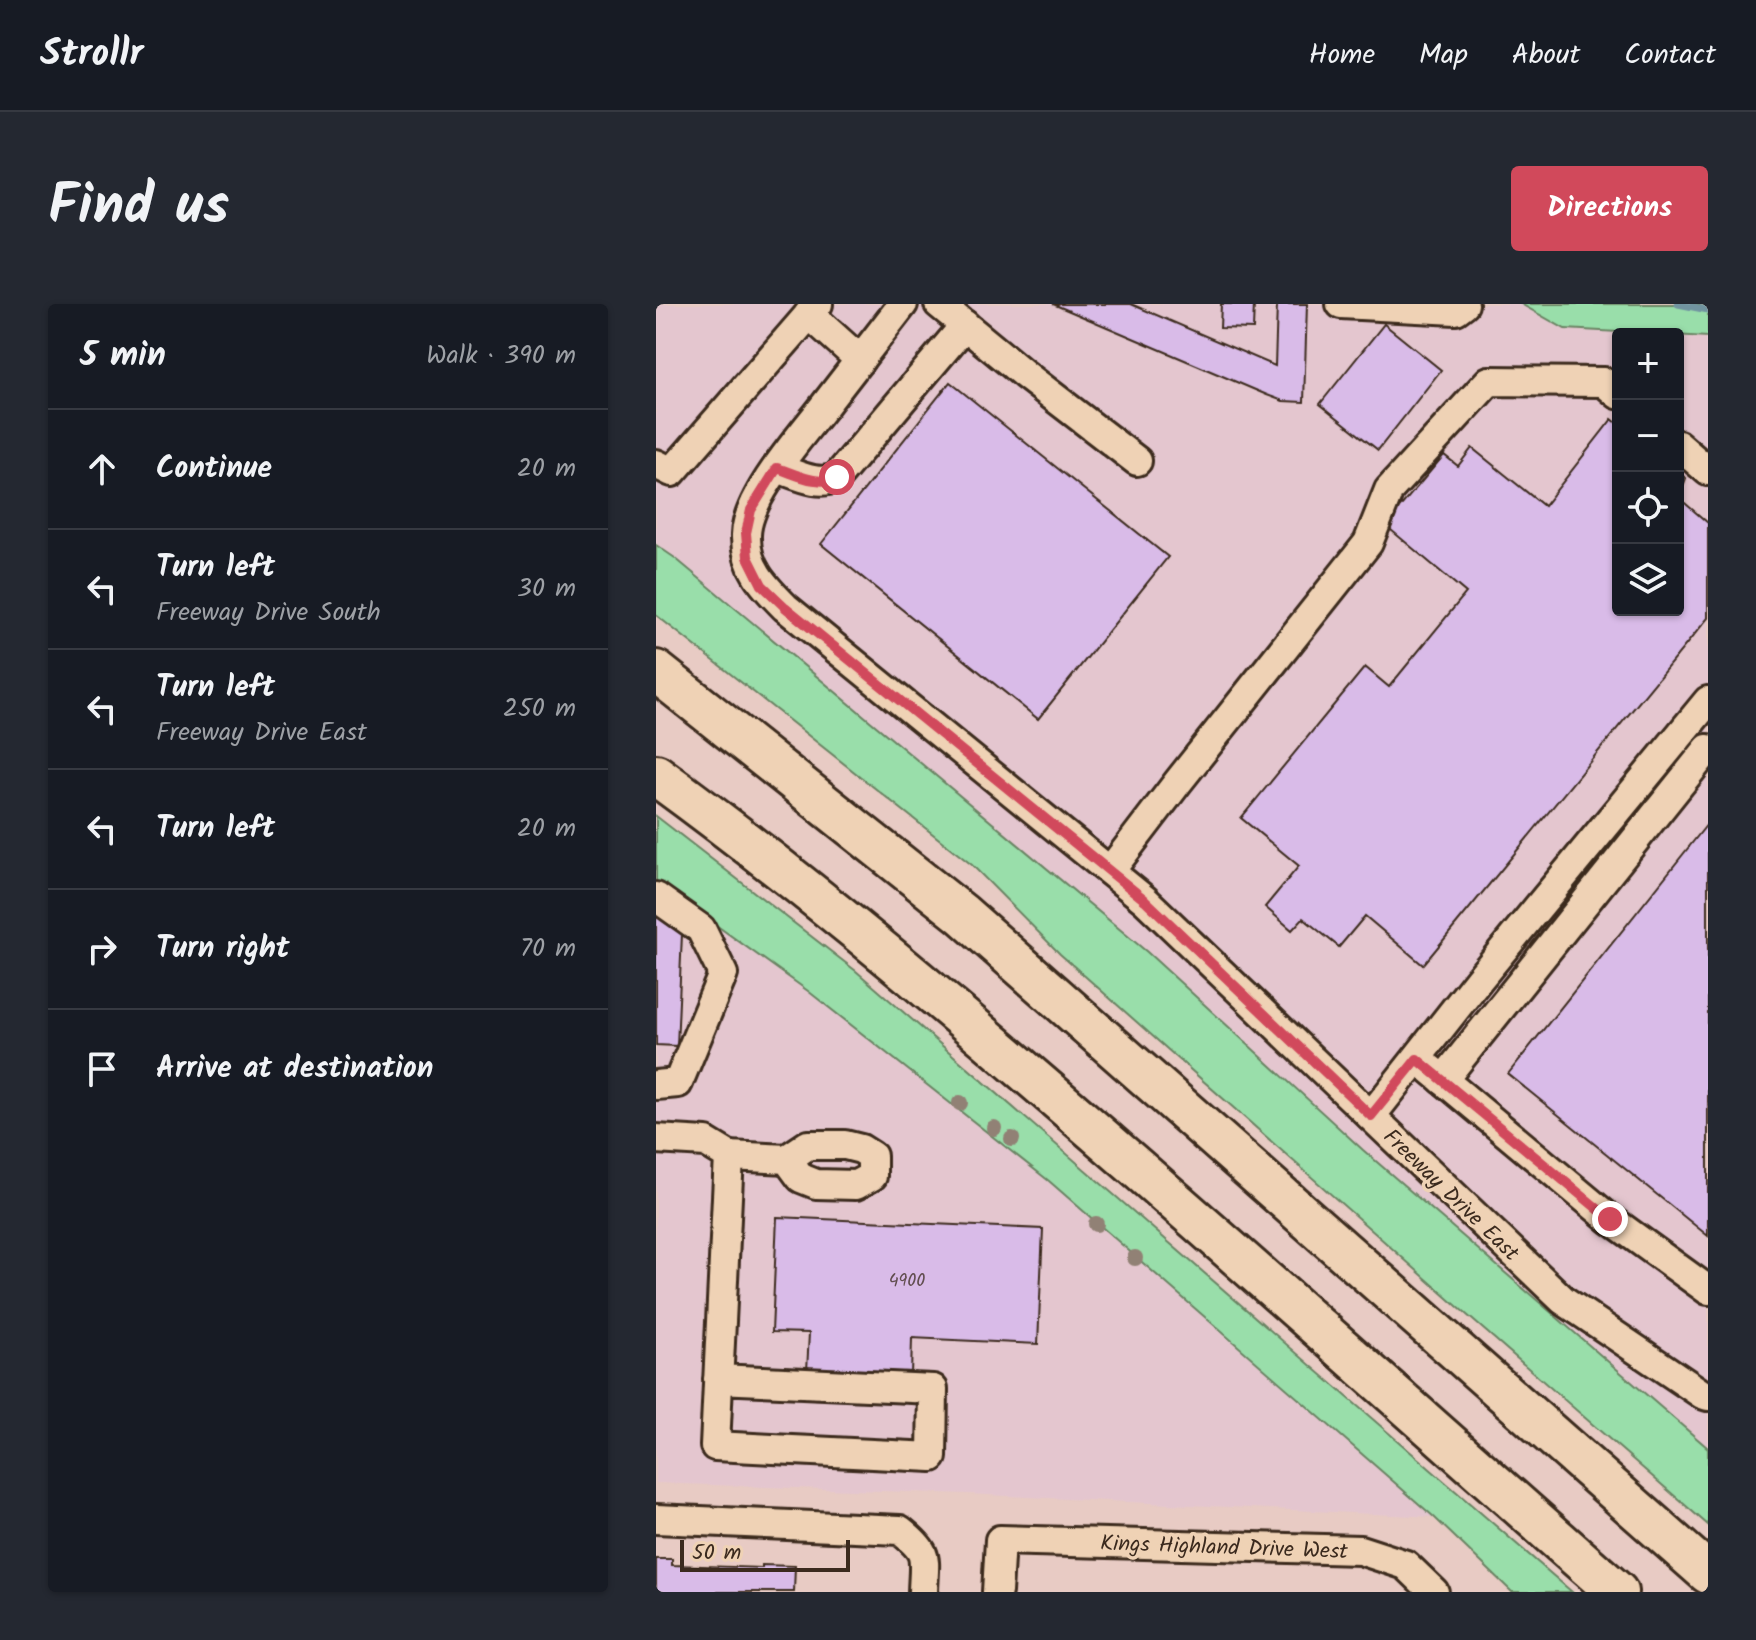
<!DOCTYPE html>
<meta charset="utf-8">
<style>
body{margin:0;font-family:Kalam,sans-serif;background:#242831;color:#f1f3f6}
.controls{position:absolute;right:24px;top:24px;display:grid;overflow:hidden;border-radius:8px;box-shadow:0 2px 6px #0004}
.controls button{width:72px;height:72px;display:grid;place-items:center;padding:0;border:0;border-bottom:2px solid #363941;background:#171b24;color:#f1f3f6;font:40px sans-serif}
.scale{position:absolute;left:24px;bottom:20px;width:170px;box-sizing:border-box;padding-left:8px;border:4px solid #3b2a1e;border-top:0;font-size:22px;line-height:28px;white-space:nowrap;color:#3b2a1e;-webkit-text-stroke:6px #efd2b5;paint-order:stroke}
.stop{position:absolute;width:24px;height:24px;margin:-18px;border:6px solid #d1495b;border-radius:50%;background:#fff}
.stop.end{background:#d1495b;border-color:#fff;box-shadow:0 2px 8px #0008}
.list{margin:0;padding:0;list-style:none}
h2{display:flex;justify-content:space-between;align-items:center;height:104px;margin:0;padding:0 32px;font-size:34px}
h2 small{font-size:26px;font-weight:400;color:#9ea1a6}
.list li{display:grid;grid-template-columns:52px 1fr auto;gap:24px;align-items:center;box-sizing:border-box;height:120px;padding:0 32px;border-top:2px solid #363941}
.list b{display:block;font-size:30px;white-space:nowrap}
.list p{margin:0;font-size:26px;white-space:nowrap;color:#9ea1a6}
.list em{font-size:26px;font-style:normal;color:#9ea1a6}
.icon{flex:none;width:44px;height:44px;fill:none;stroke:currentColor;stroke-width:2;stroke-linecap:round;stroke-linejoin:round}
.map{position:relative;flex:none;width:1052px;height:1288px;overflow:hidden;border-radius:8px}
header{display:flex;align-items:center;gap:48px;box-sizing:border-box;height:112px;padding:0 40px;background:#171b24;border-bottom:2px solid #363941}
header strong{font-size:38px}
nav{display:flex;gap:44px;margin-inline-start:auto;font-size:28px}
.intro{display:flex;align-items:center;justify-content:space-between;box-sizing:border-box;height:192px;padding:0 48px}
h1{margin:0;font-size:56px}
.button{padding:20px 36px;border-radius:8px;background:#d1495b;color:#fff;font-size:28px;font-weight:700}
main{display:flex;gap:48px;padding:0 48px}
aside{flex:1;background:#171b24;border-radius:8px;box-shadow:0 2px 6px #0004}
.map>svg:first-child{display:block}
.built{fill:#e4c6cf}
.green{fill:#99deaa;stroke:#6a8464;stroke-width:2}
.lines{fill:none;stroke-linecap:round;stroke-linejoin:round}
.stream{stroke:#7194a0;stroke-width:7}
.building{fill:#d9bbe8;stroke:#3b2a1e;stroke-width:2}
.minor-casing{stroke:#3b2a1e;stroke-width:34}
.highway-casing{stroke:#3b2a1e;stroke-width:46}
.minor{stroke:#efd2b5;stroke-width:28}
.highway{stroke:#efd2b5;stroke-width:40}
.tree{fill:#918174}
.route{stroke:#d1495b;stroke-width:10}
.labels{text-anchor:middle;stroke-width:7;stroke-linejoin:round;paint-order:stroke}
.number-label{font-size:18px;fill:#624e50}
.street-label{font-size:22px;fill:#3b2a1e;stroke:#efd2b5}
</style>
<header>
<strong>Strollr</strong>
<nav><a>Home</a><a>Map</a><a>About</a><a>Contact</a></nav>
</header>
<div class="intro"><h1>Find us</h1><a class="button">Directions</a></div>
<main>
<aside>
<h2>5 min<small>Walk · 390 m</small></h2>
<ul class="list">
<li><svg class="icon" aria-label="ahead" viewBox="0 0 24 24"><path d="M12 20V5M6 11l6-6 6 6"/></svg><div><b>Continue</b></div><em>20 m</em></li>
<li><svg class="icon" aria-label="left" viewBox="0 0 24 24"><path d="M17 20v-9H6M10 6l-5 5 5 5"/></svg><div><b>Turn left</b><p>Freeway Drive South</p></div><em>30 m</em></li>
<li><svg class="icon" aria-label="left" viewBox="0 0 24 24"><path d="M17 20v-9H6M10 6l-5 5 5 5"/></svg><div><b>Turn left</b><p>Freeway Drive East</p></div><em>250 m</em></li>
<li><svg class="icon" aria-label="left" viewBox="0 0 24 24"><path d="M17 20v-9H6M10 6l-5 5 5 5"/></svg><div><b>Turn left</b></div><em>20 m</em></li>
<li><svg class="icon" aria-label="right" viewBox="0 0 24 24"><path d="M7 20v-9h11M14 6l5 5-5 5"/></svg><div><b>Turn right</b></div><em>70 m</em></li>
<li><svg class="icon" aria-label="arrive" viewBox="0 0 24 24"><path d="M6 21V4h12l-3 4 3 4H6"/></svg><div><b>Arrive at destination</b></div></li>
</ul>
</aside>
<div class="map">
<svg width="1052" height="1288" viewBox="0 0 1052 1288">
<rect width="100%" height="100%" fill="#e8cbc4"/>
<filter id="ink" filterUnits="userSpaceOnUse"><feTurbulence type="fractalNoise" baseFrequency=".0125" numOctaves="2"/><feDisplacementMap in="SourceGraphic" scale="16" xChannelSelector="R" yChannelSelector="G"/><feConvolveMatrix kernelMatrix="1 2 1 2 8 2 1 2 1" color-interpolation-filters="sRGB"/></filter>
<g filter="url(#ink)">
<g class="built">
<polygon points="0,0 865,0 909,25 999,30 962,30 962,306 1022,306 1022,31 1052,33 1052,1144 707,846 491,648 19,254 0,241"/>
<polygon points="0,578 152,687 393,877 778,1213 312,1190 0,1179"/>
</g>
<g class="green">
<polygon points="865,0 1052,0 1052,33 909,25"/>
<polygon points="0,241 19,254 491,648 707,846 1052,1144 1052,1221 810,1010 404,650 316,561 0,311"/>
<polygon points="0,512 200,667 916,1288 856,1288 778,1213 393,877 152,687 0,578"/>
</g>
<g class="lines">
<polyline class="stream" points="1022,0 1052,6"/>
</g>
<g class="building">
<polygon points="397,0 475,0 619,62 621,0 651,0 648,98 627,97 611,91"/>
<polygon points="565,0 598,0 597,25 564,24"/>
<polygon points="728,20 785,66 722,146 664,100"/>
<polygon points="294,78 512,253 382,415 165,240"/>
<polygon points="956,115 962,120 962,306 1022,306 1022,168 1030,174 1023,194 1052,219 1052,314 767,661 709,612 683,643 647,614 636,626 609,603 643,562 585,514 709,363 733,383 810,289 729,221 788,151 802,162 816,144 888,202"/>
<polygon points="1052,519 1052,932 852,770"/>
<polygon points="0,611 26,630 21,742 0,741"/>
<polygon points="121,913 387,925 382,1040 256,1034 255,1072 151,1067 153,1029 116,1028"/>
<polygon points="0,1255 16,1255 16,1261 106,1264 106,1261 139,1262 138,1288 0,1288"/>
</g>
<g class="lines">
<g class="minor-casing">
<g id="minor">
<path d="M247,0C222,32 197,65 172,97C148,129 91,191 90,231C89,263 108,282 129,303L489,596L907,996L1046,1090L1052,1092"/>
<polyline points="283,0 368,70 481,157"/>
<polyline points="685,0 800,6 808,0"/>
<polyline points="153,10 204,56"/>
<polyline points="1022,141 1052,167"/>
<polyline points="0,160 16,168 162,0"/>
<path d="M121,164C140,170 162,183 181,173L309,21"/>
<polyline points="454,567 522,478 712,239 733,186 833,77 948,78 962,90"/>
<polyline points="0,593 45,625 67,670 22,779 0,781"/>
<polyline points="774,765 954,915 1052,986"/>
<polyline points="787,776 1052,445"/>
<polyline points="715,812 823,675 1052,397"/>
<polyline points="0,835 50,838 73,852 59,1142 276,1153 277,1085 62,1075"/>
<polyline points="73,852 131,855 152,841 189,841 205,845 216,852 216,872 200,881 160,880 145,874 131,855"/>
<path d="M0,1215L244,1226C274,1250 268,1252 267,1288"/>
<polyline points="341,1288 344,1236 704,1246 750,1261 778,1288"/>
</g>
</g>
<g class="highway-casing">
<g id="highway">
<polyline points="0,367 306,610 1052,1269"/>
<path d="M0,471C162,589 315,720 467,852C633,996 796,1143 961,1288"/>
</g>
</g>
<use href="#minor" class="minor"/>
<use href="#highway" class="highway"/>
</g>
<g class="tree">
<circle cx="304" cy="799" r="8"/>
<circle cx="338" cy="824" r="8"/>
<circle cx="356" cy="835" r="8"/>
<circle cx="440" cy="920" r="8"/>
<circle cx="479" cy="954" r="8"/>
</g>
</g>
<g class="lines" filter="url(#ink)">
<path class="route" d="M181,173C162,183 140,170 121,164L95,206L90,229L92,253L106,281L129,303L489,596L715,812L761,755L954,915"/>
</g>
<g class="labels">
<g class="number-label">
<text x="251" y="982">4900</text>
</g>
<g class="street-label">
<text transform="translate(796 890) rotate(44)" y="8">Freeway Drive East</text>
<text transform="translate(568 1242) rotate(2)" y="8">Kings Highland Drive West</text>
</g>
</g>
</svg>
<div class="controls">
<button>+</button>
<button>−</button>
<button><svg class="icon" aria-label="locate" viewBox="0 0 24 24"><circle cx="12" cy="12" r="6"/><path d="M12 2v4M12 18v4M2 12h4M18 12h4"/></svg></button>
<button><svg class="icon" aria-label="layers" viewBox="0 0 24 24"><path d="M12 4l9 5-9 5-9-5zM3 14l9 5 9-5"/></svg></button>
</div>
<div class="scale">50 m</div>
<div class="stop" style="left:181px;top:173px"></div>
<div class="stop end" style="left:954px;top:915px"></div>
</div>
</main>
